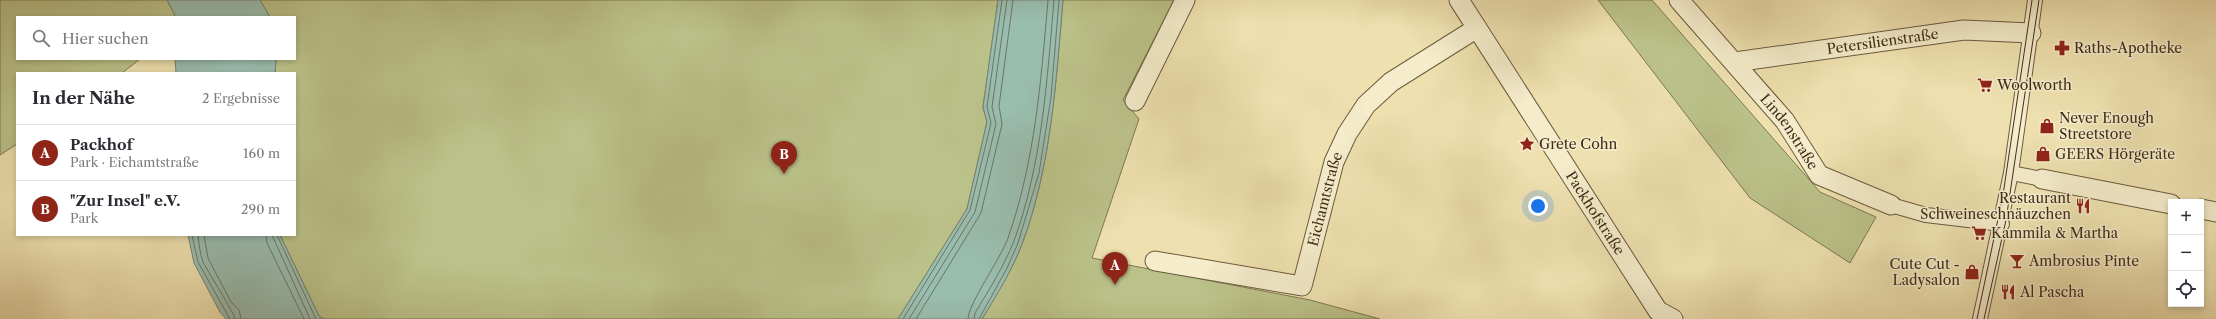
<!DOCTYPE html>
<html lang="de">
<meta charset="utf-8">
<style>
body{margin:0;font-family:"Libre Caslon Text",serif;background:#f7f7f7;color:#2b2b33}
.controls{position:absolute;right:12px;bottom:12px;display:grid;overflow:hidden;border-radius:0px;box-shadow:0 2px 6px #0003}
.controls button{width:36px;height:36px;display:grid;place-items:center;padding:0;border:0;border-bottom:1px solid #e1e1e2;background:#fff;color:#2b2b33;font:20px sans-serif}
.you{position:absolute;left:1538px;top:206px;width:14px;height:14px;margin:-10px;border:3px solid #fff;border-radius:50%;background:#1a73e8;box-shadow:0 0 0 6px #1a73e833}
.badge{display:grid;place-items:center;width:26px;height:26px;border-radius:50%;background:#8f2418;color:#fff;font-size:13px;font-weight:700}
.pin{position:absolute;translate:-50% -33px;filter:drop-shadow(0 1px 2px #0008)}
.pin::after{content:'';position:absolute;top:21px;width:14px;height:12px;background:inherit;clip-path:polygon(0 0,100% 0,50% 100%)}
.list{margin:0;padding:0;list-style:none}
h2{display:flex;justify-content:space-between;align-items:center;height:52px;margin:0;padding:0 16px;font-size:17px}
h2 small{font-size:13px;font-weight:400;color:#7c7c81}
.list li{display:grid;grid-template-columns:26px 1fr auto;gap:12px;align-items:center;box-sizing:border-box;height:56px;padding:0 16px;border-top:1px solid #e1e1e2}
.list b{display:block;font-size:15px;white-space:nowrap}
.list p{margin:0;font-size:13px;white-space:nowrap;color:#7c7c81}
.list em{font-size:13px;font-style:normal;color:#7c7c81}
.icon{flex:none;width:22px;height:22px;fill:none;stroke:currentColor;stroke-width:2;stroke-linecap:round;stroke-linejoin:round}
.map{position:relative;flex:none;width:2216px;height:319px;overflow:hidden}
.search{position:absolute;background:#fff;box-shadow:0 2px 6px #0003;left:16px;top:16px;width:280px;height:44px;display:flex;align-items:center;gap:10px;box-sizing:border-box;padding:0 14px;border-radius:0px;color:#7c7c81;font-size:15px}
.panel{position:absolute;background:#fff;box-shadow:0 2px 6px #0003;left:16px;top:72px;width:280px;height:164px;border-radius:0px}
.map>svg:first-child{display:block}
.green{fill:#bbc289;stroke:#7e7851}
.water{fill:#99bdaf;stroke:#768373}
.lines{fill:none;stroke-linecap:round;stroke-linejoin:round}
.shore{stroke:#6d7564;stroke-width:1}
.pedestrian-casing{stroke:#6c5a3e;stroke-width:16}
.minor-casing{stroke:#6c5a3e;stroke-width:21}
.pedestrian{stroke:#f4eccb;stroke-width:14}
.minor{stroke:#f4eccb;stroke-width:19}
.tram{stroke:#412d19;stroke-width:1}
.labels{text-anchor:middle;stroke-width:3;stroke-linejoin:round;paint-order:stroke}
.street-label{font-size:14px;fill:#412d19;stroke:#f4eccb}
.poi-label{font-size:14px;fill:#412d19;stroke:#f4eccb;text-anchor:start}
</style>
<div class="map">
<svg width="2216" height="319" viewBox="0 0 2216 319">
<rect width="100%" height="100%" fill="#eee1af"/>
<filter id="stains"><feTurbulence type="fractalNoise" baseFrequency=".005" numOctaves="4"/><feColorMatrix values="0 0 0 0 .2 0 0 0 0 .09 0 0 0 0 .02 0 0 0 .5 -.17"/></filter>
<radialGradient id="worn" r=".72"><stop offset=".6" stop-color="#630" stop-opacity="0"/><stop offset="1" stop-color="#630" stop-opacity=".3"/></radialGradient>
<g class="green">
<polygon points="0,0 167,0 175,15 173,17 17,17 17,59 140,59 122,73 17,73 17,144 0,155"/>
<polygon points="260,0 998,0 983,107 987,122 967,209 898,319 324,319 319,316 280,235 295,235 295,73 275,73 276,59 295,59 295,17 270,17"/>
<path d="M1063,0H1174L1123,100L1139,119L1092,258L1310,300L1380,319H982C996,295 1012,271 1022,244C1051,167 1056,82 1063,0Z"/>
<polygon points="1598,0 1652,0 1820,192 1876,217 1850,263 1750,198"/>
</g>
<g class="water">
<polygon points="167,0 260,0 270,17 173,17 175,15"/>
<path d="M998,0H1063C1056,82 1051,167 1022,244C1012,270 997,295 982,319H898L967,209L987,122L983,107Z"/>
<polygon points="175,59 276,59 275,73 176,73"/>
<polygon points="188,235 280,235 319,316 324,319 226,319 220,312 194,263"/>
</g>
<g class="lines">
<g class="shore">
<polyline points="192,235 198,262 230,319"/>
<path d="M198,235C199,244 200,254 203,262C208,272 235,314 235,319"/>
<polyline points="204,235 208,258 231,302 239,310 241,319"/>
<polyline points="266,235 267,243 304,319"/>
<polyline points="272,235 310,319"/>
<polyline points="277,235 316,319"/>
<polyline points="903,319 970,210 991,123 987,107 1002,0"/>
<polyline points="909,319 975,212 996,124 992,107 1007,0"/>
<polyline points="916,319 981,213 1002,124 999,106 1013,0"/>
<path d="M968,319C968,304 1001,258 1008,238C1035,161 1041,81 1048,0"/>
<path d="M974,319L975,313C989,290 1004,266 1014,241C1042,164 1047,81 1054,0"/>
<polyline points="979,319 1007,268 1018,243 1039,173 1051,97 1059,0"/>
</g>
<g class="pedestrian-casing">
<g id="pedestrian">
<polyline points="2011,173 2042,179"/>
<polyline points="1891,205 1926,215 2002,224"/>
<polyline points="1980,319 2011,173 2035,0"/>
</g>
</g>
<g class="minor-casing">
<g id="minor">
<path id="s1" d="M1459,0L1658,311L1673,319"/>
<path id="s2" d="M1679,0L1785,121L1819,175L1891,205"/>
<path id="s3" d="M1735,62L1964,30L2031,33"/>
<polyline points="1135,101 1185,0"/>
<polyline points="2042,179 2171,204"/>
<polyline points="2201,209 2216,212"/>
<path id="s4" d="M1155,261L1302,286L1334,162L1347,134L1366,105L1391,82L1477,28"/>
</g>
</g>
<use href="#pedestrian" class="pedestrian"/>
<use href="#minor" class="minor"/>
<g class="tram">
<polyline points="1977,319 2003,195 2032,0"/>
<polyline points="1984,319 2006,220 2039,0"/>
</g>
</g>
<defs>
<g id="pharmacy-bare" transform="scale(1.2)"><path d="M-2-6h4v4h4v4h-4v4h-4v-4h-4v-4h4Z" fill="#8f2418" stroke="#f4eccb" stroke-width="2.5" paint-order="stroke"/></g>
<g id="supermarket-bare" transform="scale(1.2)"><path d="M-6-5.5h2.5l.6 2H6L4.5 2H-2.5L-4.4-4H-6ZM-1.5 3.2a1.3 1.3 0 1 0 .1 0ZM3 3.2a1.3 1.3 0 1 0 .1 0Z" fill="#8f2418" stroke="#f4eccb" stroke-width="2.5" paint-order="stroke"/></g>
<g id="shop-bare" transform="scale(1.2)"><path d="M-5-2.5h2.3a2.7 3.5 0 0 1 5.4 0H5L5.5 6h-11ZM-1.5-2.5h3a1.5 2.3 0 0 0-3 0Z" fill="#8f2418" stroke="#f4eccb" stroke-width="2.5" paint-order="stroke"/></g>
<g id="sight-bare" transform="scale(1.2)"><path d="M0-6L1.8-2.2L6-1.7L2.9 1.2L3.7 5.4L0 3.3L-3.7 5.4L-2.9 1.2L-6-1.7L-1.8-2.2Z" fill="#8f2418" stroke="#f4eccb" stroke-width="2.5" paint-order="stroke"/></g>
<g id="restaurant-bare" transform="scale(1.2)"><path d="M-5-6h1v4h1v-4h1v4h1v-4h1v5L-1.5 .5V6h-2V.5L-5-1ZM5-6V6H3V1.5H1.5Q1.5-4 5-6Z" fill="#8f2418" stroke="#f4eccb" stroke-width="2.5" paint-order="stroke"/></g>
<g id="bar-bare" transform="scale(1.2)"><path d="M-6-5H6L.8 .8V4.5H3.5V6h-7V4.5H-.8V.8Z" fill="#8f2418" stroke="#f4eccb" stroke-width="2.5" paint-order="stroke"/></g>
</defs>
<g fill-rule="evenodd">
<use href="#pharmacy-bare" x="2062" y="48"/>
<use href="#supermarket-bare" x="1985" y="85"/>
<use href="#shop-bare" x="2047" y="126"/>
<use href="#sight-bare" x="1527" y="144"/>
<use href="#shop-bare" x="2043" y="154"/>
<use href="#restaurant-bare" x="2083" y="206"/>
<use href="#supermarket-bare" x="1979" y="233"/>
<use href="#bar-bare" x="2017" y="261"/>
<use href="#shop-bare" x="1972" y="272"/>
<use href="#restaurant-bare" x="2008" y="292"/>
</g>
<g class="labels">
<g class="street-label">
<text dy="5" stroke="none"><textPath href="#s3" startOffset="149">Petersilienstraße</textPath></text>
<text dy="5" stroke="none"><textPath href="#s2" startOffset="172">Lindenstraße</textPath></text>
<text dy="5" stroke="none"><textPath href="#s4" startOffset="239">Eichamtstraße</textPath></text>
<text dy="5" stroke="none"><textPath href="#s1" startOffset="253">Packhofstraße</textPath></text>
</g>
<g class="poi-label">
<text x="2074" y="53">Raths-Apotheke</text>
<text x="1997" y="90">Woolworth</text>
<text x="2059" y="123">Never Enough<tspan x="2059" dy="16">Streetstore</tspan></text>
<text x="1539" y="149">Grete Cohn</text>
<text x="2055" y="159">GEERS Hörgeräte</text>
<text x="2071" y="203" text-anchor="end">Restaurant<tspan x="2071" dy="16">Schweineschnäuzchen</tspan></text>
<text x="1991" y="238">Kammila &amp; Martha</text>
<text x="2029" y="266">Ambrosius Pinte</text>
<text x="1960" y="269" text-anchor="end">Cute Cut -<tspan x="1960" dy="16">Ladysalon</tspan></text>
<text x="2020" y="297">Al Pascha</text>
</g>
</g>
<rect width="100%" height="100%" filter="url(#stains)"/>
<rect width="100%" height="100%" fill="url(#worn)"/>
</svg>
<div class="controls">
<button>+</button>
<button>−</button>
<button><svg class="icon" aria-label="locate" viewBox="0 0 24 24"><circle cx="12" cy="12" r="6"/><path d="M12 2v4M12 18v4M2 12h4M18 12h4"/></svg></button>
</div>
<div class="you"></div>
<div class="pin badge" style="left:1115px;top:285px">A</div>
<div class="pin badge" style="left:784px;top:174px">B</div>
<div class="search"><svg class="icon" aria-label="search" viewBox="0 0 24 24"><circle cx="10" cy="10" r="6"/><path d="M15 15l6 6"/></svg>Hier suchen</div>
<section class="panel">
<h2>In der Nähe<small>2 Ergebnisse</small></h2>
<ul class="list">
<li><span class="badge">A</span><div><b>Packhof</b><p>Park · Eichamtstraße</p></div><em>160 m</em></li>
<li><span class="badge">B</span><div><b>&quot;Zur Insel&quot; e.V.</b><p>Park</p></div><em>290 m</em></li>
</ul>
</section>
</div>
